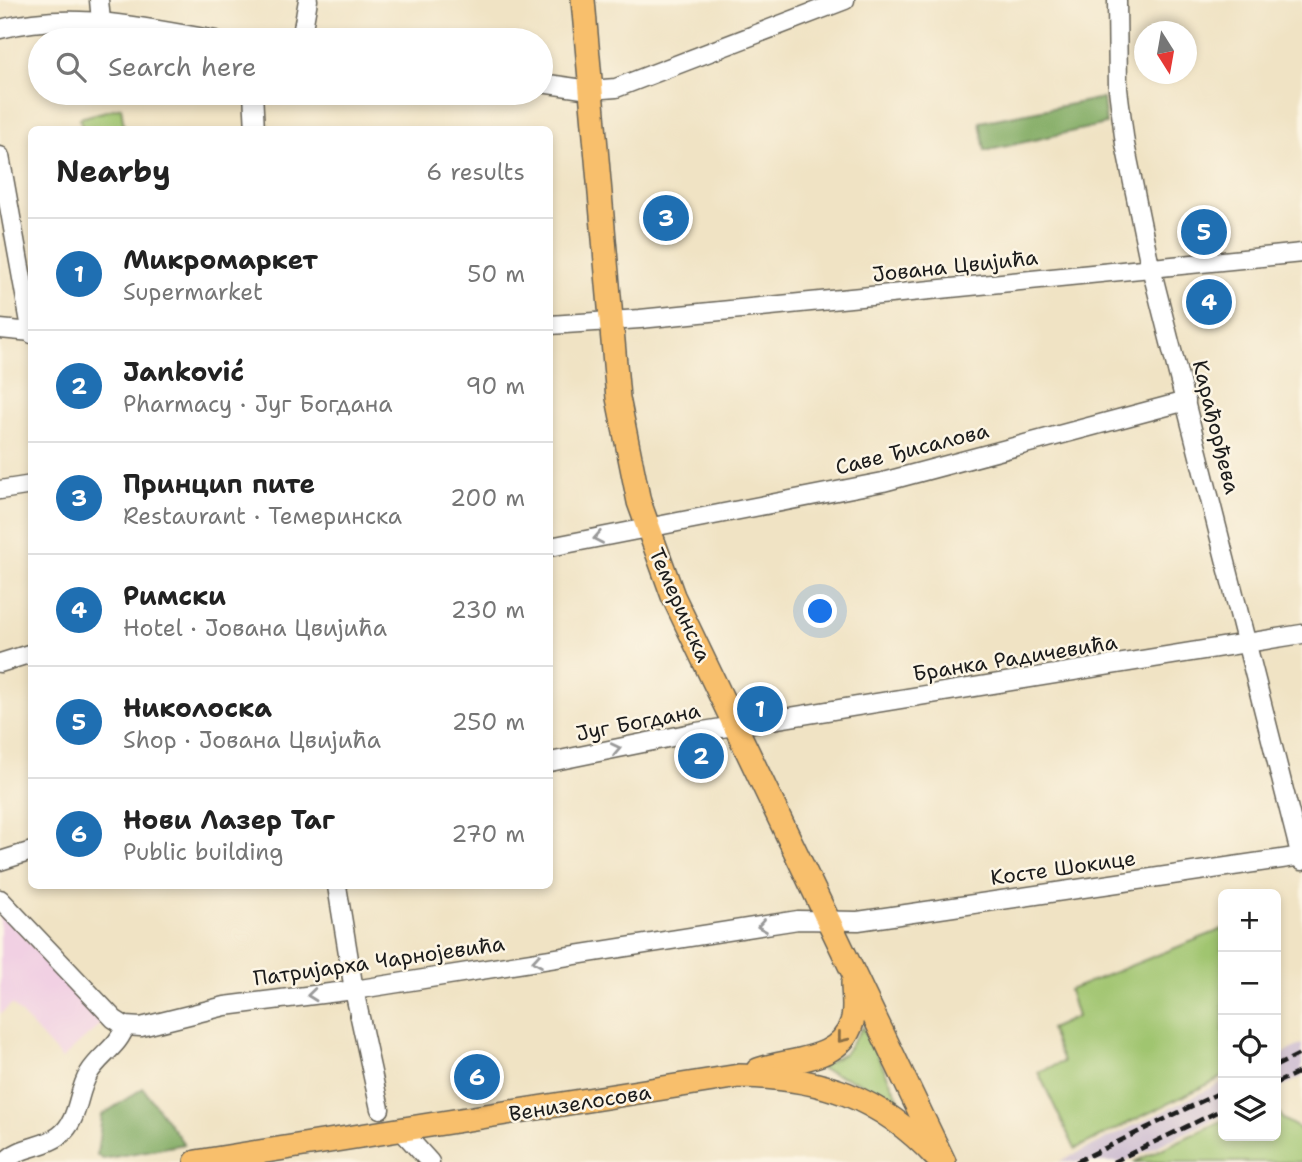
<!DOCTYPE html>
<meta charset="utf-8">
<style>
body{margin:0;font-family:"Shantell Sans",sans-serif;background:#f2f2f2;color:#222}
.controls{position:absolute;right:21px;bottom:21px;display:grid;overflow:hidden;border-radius:10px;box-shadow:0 4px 10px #0003}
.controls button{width:63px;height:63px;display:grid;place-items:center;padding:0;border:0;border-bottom:2px solid #e0e0e0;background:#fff;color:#222;font:35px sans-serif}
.compass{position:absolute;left:1134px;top:21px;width:63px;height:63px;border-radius:50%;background:#fff;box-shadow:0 4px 10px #0003;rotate:169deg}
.you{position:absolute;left:821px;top:612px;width:24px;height:24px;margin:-18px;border:5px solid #fff;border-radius:50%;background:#1a73e8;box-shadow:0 0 0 10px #1a73e833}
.badge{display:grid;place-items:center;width:46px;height:46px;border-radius:50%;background:#1f6fb2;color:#fff;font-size:23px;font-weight:700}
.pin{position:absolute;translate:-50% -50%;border:4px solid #fff;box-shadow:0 2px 7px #0006}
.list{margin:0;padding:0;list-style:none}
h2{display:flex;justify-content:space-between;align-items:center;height:91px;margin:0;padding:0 28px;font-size:30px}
h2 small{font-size:23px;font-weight:400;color:#767676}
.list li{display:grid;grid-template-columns:46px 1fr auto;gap:21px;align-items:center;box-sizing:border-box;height:112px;padding:0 28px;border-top:2px solid #e0e0e0}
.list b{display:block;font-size:26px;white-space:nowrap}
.list p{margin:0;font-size:23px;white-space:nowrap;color:#767676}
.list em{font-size:23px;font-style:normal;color:#767676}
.icon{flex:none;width:38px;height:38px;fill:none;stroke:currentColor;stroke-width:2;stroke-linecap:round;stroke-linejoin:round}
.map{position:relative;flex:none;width:1302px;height:1162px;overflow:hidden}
.search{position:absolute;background:#fff;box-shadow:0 4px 10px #0003;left:28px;top:28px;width:525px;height:77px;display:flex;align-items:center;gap:18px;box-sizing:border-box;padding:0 24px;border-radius:38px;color:#767676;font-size:26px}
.panel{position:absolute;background:#fff;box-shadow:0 4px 10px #0003;left:28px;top:126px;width:525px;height:763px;border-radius:10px}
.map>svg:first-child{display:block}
.built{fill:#f1d0e3}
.industrial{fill:#cebed1}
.green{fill:#a0c570;stroke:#5e7046;stroke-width:2}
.forest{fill:#80aa62;stroke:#4e633f;stroke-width:2}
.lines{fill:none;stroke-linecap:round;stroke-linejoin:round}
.minor-casing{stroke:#666257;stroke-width:21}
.major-casing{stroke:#666257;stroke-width:26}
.minor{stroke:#fff;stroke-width:18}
.major{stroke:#f8bf6c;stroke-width:23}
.rail{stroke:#1c1c1c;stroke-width:4.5;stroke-dasharray:10 5;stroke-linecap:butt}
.oneway{stroke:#999}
.oneway2{stroke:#8a6e44}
.labels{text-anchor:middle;stroke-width:5;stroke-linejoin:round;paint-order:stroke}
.street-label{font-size:21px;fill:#1c1c1c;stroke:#fcf5e5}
</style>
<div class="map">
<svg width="1302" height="1162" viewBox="0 0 1302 1162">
<rect width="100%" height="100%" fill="#fcf5e5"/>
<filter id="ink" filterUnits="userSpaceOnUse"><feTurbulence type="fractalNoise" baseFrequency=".0143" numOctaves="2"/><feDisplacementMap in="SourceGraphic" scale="14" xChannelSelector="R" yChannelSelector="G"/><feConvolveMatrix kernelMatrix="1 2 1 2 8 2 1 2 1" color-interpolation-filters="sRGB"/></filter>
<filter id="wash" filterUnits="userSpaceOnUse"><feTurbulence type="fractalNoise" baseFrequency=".00686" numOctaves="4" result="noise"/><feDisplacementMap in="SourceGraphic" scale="28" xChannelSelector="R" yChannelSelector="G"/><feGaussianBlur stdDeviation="1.57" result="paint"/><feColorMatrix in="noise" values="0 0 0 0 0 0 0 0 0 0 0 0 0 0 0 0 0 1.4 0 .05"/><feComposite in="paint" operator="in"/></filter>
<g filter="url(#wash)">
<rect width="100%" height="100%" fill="#f0e3c4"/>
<polygon class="built" points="0,910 102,1023 62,1059 12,1004 0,1014"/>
<g class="industrial">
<polygon points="1302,1044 1302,1077 1276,1089 1276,1057"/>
<polygon points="1223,1082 1223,1115 1124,1162 1059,1162"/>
</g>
<g class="green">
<polygon points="121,107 124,127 82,129 80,118"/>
<polygon points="1223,929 1223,1077 1075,1149 1038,1072 1063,1062 1050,1029 1077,1017 1069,990"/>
<polygon points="863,1027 901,1103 900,1105 858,1082 821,1069 821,1066 844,1054"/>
<polygon points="1276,1106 1283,1119 1302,1130 1302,1162 1134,1162 1223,1120 1223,1136 1276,1136"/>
</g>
<g class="forest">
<polygon points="1103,98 1106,124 985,151 980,122"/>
<polygon points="143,1088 184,1144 103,1159 97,1155 102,1115"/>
</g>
</g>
<g filter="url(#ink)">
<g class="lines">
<g class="minor-casing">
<g id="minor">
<polyline points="99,0 101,21"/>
<polyline points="1117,0 1118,89 1125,144 1148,256 1302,861"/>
<path d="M0,29C73,10 143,28 216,40"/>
<polyline points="301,40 308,0"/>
<polyline points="541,83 590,90 616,88 845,0"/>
<polyline points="253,93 255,130"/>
<polyline points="0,156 32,334"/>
<polyline points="550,325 640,319 1302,253"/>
<polyline points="0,329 32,332"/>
<polyline points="0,490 32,485"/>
<polyline points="550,547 883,482 1186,401"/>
<polyline points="0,663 32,653"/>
<polyline points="550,762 697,732 1302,634"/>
<polyline points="0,861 32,851"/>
<polyline points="337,886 354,990 380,1109"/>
<polyline points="0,899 114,1019 125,1026 141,1027 225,1006 354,990 798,920 858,921 1302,856"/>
<polyline points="401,1130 430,1162"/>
<path d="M5,1162C19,1146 43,1148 59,1136C80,1120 76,1094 89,1073C99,1056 120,1045 125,1026"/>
</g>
</g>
<g class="major-casing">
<g id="major">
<polyline points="583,0 618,398 639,502 673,596 944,1162"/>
<path d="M758,1070C790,1058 840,1063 852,1022C856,1010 853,996 853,983"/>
<path d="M196,1162L739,1076C820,1077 879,1096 936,1157"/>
</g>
</g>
<use href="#minor" class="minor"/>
<use href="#major" class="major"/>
<g class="rail">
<polyline points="1276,1066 1302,1053"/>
<polyline points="1276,1083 1302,1071"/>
<polyline points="1076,1162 1223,1091"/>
<polyline points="1113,1162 1223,1109"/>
</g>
</g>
<defs><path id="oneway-chevron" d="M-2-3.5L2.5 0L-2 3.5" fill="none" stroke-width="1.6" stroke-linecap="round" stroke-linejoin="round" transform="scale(1.75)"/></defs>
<g class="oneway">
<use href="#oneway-chevron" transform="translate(598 538) rotate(169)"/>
<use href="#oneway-chevron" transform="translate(616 749) rotate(-12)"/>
<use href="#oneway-chevron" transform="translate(762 926) rotate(171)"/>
<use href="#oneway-chevron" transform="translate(537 961) rotate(171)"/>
<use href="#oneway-chevron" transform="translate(312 995) rotate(174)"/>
</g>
<use class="oneway2" href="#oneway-chevron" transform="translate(842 1038) rotate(129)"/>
</g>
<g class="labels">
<g class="street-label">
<text transform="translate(955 266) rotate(-6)" y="7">Јована Цвијића</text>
<text transform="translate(1216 427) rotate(76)" y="7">Карађорђева</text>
<text transform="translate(912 449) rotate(-14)" y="7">Саве Ђисалова</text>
<text transform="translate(680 605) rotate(66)" y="7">Темеринска</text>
<text transform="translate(1015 658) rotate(-9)" y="7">Бранка Радичевића</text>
<text transform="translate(638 722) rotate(-11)" y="7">Југ Богдана</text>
<text transform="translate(1063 868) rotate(-8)" y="7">Косте Шокице</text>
<text transform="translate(379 961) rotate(-8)" y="7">Патријарха Чарнојевића</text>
<text transform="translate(580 1103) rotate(-9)" y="7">Венизелосова</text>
</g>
</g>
</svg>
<div class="controls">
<button>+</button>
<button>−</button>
<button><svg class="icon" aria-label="locate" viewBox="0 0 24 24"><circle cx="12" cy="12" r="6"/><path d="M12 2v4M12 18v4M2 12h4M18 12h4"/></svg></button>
<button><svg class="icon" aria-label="layers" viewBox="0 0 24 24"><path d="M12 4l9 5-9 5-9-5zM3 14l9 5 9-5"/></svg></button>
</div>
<svg class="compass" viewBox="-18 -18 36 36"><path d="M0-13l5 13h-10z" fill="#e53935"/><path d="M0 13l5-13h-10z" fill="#767676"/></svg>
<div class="you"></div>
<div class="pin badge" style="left:760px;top:709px">1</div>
<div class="pin badge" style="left:701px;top:756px">2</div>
<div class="pin badge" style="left:666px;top:218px">3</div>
<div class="pin badge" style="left:1209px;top:302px">4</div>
<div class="pin badge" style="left:1204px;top:232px">5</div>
<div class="pin badge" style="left:477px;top:1077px">6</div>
<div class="search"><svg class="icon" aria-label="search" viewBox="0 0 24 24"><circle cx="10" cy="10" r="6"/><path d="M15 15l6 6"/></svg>Search here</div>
<section class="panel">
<h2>Nearby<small>6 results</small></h2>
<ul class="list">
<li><span class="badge">1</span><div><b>Микромаркет</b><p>Supermarket</p></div><em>50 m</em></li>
<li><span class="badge">2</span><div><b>Janković</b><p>Pharmacy · Југ Богдана</p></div><em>90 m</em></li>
<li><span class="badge">3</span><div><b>Принцип пите</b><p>Restaurant · Темеринска</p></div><em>200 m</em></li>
<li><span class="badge">4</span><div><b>Римски</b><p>Hotel · Јована Цвијића</p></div><em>230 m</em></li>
<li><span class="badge">5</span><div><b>Николоска</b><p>Shop · Јована Цвијића</p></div><em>250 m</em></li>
<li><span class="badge">6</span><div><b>Нови Лазер Таг</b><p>Public building</p></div><em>270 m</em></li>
</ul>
</section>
</div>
